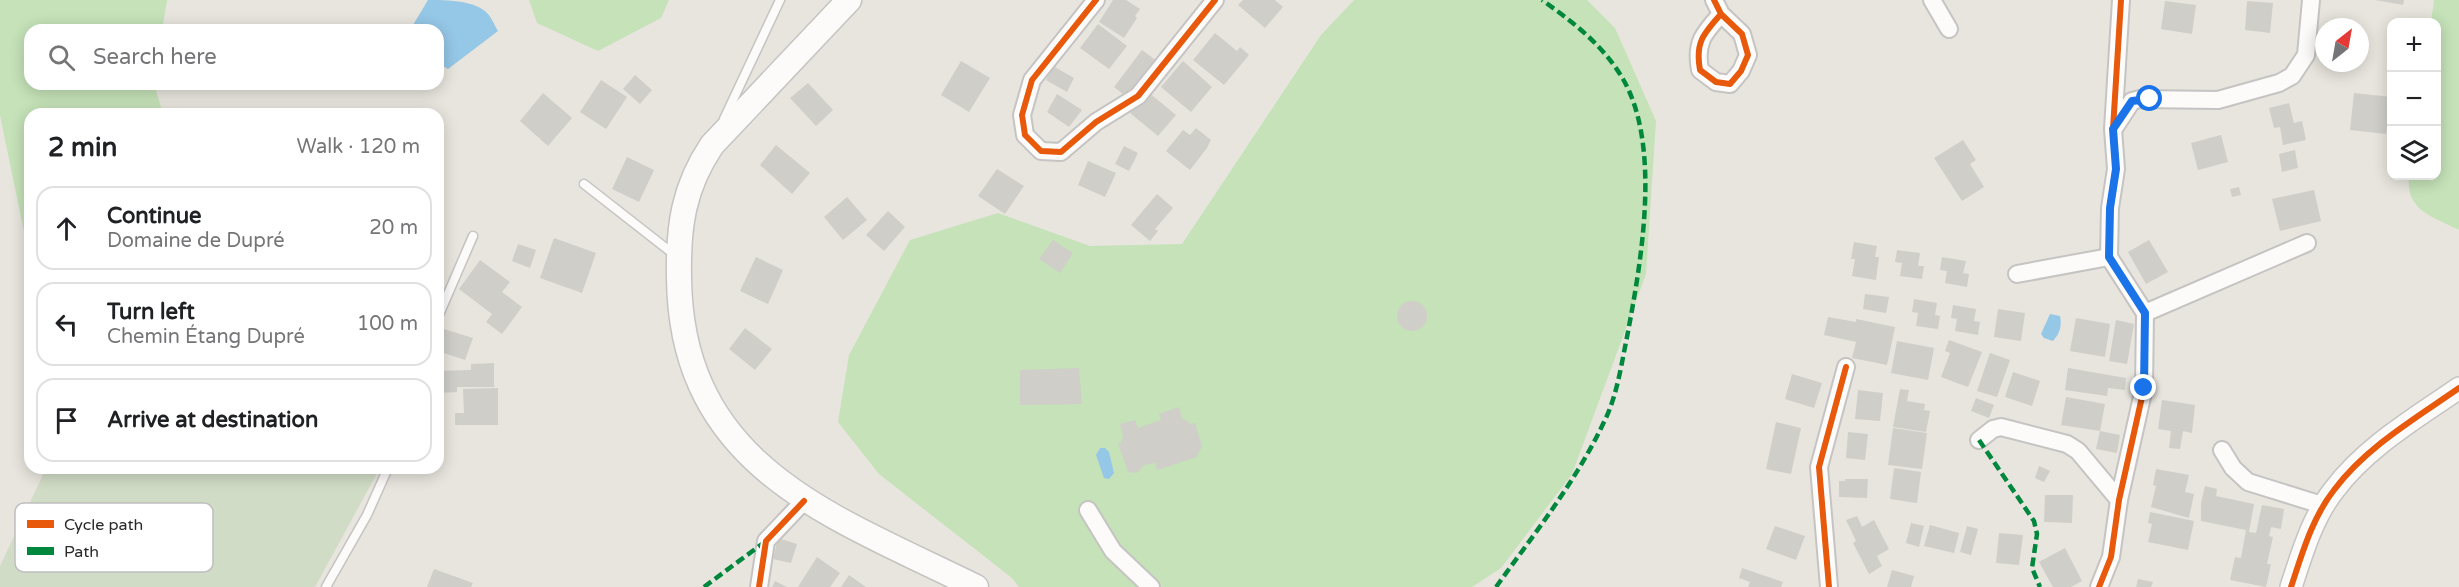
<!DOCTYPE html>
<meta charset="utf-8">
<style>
body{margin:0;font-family:"Varela Round",sans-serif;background:#f2f2f2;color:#202124}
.controls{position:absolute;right:18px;top:18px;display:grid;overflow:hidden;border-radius:12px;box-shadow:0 3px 15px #0003}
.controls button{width:54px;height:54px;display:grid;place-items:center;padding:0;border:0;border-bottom:2px solid #e0e0e0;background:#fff;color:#202124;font:30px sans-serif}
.compass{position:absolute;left:2315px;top:18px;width:54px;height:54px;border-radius:50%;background:#fff;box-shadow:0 3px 15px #0003;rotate:31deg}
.stop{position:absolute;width:18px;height:18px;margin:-14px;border:4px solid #1a73e8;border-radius:50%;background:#fff}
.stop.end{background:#1a73e8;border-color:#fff;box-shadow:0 2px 6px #0008}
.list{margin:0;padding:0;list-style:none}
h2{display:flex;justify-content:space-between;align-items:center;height:78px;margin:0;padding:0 24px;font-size:26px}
h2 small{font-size:20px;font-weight:400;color:#757577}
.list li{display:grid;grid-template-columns:39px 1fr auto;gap:18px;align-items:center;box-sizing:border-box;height:84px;margin:0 12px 12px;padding:0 12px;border:2px solid #e0e0e0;border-radius:18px}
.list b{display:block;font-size:22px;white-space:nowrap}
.list p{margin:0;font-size:20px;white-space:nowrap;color:#757577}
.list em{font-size:20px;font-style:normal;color:#757577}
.icon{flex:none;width:33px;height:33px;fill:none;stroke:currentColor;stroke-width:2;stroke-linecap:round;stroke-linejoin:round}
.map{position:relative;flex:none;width:2459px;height:587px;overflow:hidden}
.search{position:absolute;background:#fff;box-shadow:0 3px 15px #0003;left:24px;top:24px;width:420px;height:66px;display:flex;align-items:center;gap:15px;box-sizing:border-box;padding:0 21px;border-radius:18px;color:#757577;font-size:22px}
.panel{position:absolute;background:#fff;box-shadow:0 3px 15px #0003;left:24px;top:108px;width:420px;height:366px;border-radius:18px}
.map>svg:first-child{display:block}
.green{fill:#c5e2b8}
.cemetery{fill:#d1dcc6}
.water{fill:#95c7e6}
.building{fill:#d0cec9}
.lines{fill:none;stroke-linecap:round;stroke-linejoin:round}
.service-casing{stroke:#c5c4c3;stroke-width:11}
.minor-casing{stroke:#c5c4c3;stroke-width:20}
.tertiary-casing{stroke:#c5c4c3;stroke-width:24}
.secondary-casing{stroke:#c5c4c3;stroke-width:27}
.service{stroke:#fcfbfa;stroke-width:8}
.minor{stroke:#fcfbfa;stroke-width:16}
.tertiary{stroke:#fcfbfa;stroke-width:21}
.secondary{stroke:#fcfbfa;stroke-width:24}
.quiet{stroke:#00873e;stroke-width:4.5;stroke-dasharray:9 4.5;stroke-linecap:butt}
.cycleway-casing{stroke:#fff;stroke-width:10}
.cycleway{stroke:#e8590c;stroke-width:6}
.route{stroke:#1a73e8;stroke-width:8}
.key{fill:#fff;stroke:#bfbfbf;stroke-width:1.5}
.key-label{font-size:16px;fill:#292929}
</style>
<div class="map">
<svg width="2459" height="587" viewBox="0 0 2459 587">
<rect width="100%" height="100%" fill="#e8e5de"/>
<g class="green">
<polygon points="0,0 167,0 162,30 30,30 30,84 154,84 163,114 30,114 30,261 0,115"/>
<polygon points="529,0 669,0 661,18 598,51 537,23"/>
<polygon points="1354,0 1587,0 1615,28 1656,121 1646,274 1572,474 1501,568 1472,587 1019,587 1012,578 879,474 838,422 849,355 910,240 998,213 1090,246 1182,244 1321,35"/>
<path d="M2434,0H2459V230C2433,217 2405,210 2409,176H2436V22H2431Z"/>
</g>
<polygon class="cemetery" points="44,468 380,468 315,587 0,587 0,566 41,479"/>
<g class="water">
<path d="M428,0C446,0 476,0 488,14C492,19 495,26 498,31L448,69L438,63V30H410Z"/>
<path d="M2050,314L2060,316C2062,326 2060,333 2053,341L2044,338L2041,334Z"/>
<polygon points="1100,448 1105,448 1109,452 1114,473 1109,479 1104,478 1096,455"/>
</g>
<g class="building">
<polygon points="1113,0 1126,0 1140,9 1135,16 1137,18 1124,38 1099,22"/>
<polygon points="1243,0 1275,0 1283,7 1265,28 1238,5"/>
<polygon points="2375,0 2404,0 2403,5"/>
<polygon points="2165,1 2196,5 2192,34 2161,29"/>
<polygon points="2247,1 2273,3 2270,33 2245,30"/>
<polygon points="1098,24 1127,46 1109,69 1080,48"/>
<polygon points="1215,33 1237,51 1240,47 1249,55 1224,85 1193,60"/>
<polygon points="1142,50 1158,62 1129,99 1114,87"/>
<polygon points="961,61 990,78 969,112 941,95"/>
<polygon points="1183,61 1212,87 1191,112 1161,87"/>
<polygon points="1053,66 1074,78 1067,92 1046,80"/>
<polygon points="635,75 652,90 640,104 623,89"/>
<polygon points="601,80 627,97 606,129 580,112"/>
<polygon points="808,83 833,110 816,126 790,98"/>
<polygon points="1148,92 1176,115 1158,136 1130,113"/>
<polygon points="543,93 572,118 548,146 520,121"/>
<polygon points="2354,93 2391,97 2386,134 2350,130"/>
<polygon points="1057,94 1082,110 1069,127 1047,112"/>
<polygon points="2289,103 2294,123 2302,121 2306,140 2283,145 2280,127 2274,128 2269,108"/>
<polygon points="1196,128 1211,140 1207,148 1190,170 1166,151 1183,130 1190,135"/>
<polygon points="2221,135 2228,162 2198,170 2191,143"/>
<polygon points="1963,140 1976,160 1970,164 1984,187 1962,201 1934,158"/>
<polygon points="776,145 810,173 792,194 760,165"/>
<polygon points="1124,146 1138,153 1129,171 1115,164"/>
<polygon points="2295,150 2298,168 2282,172 2279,154"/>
<polygon points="627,157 654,170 639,202 612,189"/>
<polygon points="1088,161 1116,173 1105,197 1078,185"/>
<polygon points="997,169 1024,186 1005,214 978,196"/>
<polygon points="2239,187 2241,195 2232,197 2230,189"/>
<polygon points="2314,190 2321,221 2280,231 2272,199"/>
<polygon points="1157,194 1173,208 1155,229 1158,231 1150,241 1131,225"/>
<polygon points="847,197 867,220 843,240 824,217"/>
<polygon points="888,211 905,227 884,251 866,235"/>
<polygon points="554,238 596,253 582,293 540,278"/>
<polygon points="1053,240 1073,253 1060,273 1039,259"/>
<polygon points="2149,240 2168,272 2146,284 2128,252"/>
<polygon points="1854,242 1877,246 1875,257 1879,257 1876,280 1852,276 1855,259 1851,259"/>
<polygon points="518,244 536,250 530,268 512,261"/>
<polygon points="1897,250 1920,253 1918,266 1924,266 1922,279 1900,276 1902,263 1895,262"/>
<polygon points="756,257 783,270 768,304 740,291"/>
<polygon points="1942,257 1966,261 1963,273 1969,274 1967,287 1945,283 1947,271 1940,270"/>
<polygon points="480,260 510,282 502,292 522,307 502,334 486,322 492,314 459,289"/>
<polygon points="1865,294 1889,297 1886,313 1863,309"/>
<polygon points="1914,299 1937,303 1935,315 1940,316 1938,329 1916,326 1918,313 1912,312"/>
<circle cx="1412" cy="316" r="15"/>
<polygon points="1953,305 1976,309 1974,321 1980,322 1978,335 1955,331 1957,319 1951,318"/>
<polygon points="1998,309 2025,313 2021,341 1994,337"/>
<polygon points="1828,317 1856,322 1856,319 1895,327 1887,365 1852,358 1856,342 1824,335"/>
<polygon points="2076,318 2110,324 2105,357 2070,351"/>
<polygon points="2116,320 2134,324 2127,364 2109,361"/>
<polygon points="745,328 772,349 755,370 729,349"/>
<polygon points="444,329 473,338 465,360 438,351"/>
<polygon points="1949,340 1982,352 1968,387 1941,377 1950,353 1945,351"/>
<polygon points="1897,341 1934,348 1928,380 1891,373"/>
<polygon points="1990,353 2010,360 1997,397 1977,391"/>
<polygon points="494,363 494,387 457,387 457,392 438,393 438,371 471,370 471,364"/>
<polygon points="1079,368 1082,404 1020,405 1020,370"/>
<polygon points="2068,368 2126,378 2125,390 2108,388 2107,396 2065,390"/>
<polygon points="2013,372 2040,381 2032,406 2005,397"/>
<polygon points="1792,374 1822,383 1814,408 1785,399"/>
<polygon points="498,388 498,425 455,425 455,413 464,413 463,389"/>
<polygon points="1900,389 1909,390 1907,401 1925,404 1924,410 1930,411 1926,432 1893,427"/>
<polygon points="1858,390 1883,393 1880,421 1855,419"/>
<polygon points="2066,397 2105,404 2100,431 2061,425"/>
<polygon points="1976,398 1994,405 1989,418 1971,411"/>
<polygon points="2162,400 2195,405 2192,433 2183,431 2180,449 2169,448 2171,431 2158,429"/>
<polygon points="1179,407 1182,418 1191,424 1195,423 1202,446 1197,457 1157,470 1155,463 1144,465 1137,473 1128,472 1118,443 1121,443 1123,436 1120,424 1135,420 1138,428 1161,420 1159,414"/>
<polygon points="1776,422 1801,428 1791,474 1766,469"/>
<polygon points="1893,428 1927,433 1922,469 1888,465"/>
<polygon points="2100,431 2120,435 2117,453 2096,449"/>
<polygon points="1848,432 1868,434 1865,460 1846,458"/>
<polygon points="2039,466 2050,471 2044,482 2035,478"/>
<polygon points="1894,468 1921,472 1917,503 1890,499"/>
<polygon points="2156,469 2189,475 2185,492 2194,494 2189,518 2151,507 2156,486 2153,485"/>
<polygon points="1845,479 1868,479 1867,498 1839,497 1839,481 1845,481"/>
<polygon points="2205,486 2217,489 2216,496 2254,504 2249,532 2256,533 2262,505 2284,509 2281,529 2271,527 2269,536 2273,537 2267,564 2271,564 2266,587 2230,580 2235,557 2241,558 2246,530 2201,521 2201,503"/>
<polygon points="2045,495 2073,495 2072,523 2044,522"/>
<polygon points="2150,512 2194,521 2188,550 2148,542 2152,524 2148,523"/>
<polygon points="1857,516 1862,527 1874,520 1889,549 1877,556 1882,566 1869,574 1853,543 1856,541 1846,520"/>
<polygon points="1911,523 1924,526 1919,547 1906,543"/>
<polygon points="1930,525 1959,533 1954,553 1924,546"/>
<polygon points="1775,526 1805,536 1796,560 1766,549"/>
<polygon points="1967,526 1978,529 1971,555 1960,552"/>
<polygon points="1999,533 2023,535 2019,565 1996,563"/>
<polygon points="778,538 797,544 791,563 773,559"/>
<polygon points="2065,548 2082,581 2071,587 2053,587 2039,562"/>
<polygon points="817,557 840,573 830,587 798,587"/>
<polygon points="1742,568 1783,582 1781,587 1748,587 1750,582 1739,578"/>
<polygon points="434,569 473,583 471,587 427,587"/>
<polygon points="1892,570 1914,576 1911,587 1887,587"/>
<polygon points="849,575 866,587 841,587"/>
<polygon points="2138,579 2153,582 2151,587 2136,587"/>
<polygon points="775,581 787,587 772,587"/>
</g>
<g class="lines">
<g class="service-casing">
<g id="service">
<polyline points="724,119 780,0"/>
<polyline points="584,184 676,256"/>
<polyline points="438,317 473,236"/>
<polyline points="326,587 367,515 388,468"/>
</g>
</g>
<g class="minor-casing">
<g id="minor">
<polyline points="1096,0 1032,80 1022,115 1025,135 1041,151 1061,152 1096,122 1138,96 1215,0"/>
<path d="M1714,0L1721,14L1742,34L1748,55L1741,71L1730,84L1716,82L1700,70C1695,43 1703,34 1721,14"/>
<polyline points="1932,0 1949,29"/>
<polyline points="2115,127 2132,101 2140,99 2218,100 2279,83 2292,76 2306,55 2311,0"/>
<polyline points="2017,274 2109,257"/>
<polyline points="2145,313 2307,243"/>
<polyline points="1979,440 1993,429 2001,427 2067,444 2078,451 2119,500"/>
<polyline points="2222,450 2233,468 2248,482 2325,506"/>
<polyline points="1088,510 1113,551 1151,587"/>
<polyline points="759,587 766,541 804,501"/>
<polyline points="1829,587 1819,467 1846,367"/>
<polyline points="2099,587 2111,557 2119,500 2144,388 2145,313 2109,257 2110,208 2116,169 2113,129 2121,0"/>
</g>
</g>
<g class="tertiary-casing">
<path id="tertiary" d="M2291,587C2302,554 2312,518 2334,490C2366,447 2416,418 2459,388"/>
</g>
<g class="secondary-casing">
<path id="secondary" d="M849,0L712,145C683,188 678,227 679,278C681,468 833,516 976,587"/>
</g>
<use href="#service" class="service"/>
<use href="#minor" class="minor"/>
<use href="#tertiary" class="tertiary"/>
<use href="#secondary" class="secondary"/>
<g class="quiet">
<polyline points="1979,440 2034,521 2037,534 2032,568 2040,587"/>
<polyline points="704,587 766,541"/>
<path d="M1496,587C1534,534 1575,483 1603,424C1617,397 1621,366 1627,337C1641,263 1662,147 1623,79C1603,45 1573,22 1542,0"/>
</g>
<g class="cycleway-casing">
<g id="cycleway">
<polyline points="1096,0 1032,80 1022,115 1025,135 1041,151 1061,152 1096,122 1138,96 1215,0"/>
<path d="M1714,0L1721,14L1742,34L1748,55L1741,71L1730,84L1716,82L1700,70C1695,43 1703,34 1721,14"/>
<polyline points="759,587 766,541 804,501"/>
<polyline points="1829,587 1819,467 1846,367"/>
<polyline points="2099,587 2111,557 2119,500 2144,388 2145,313 2109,257 2110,208 2116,169 2113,129 2121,0"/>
<path d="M2291,587C2302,554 2312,518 2334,490C2366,447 2416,418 2459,388"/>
</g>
</g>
<use href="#cycleway" class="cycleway"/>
</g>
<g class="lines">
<polyline class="route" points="2144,388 2145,313 2109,257 2110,208 2116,169 2113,129 2132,101 2150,99"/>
</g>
<rect x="15" y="503" width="198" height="69" rx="9" class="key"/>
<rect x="27" y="520" width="27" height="8" fill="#e8590c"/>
<rect x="27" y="547" width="27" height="8" fill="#00873e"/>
<g class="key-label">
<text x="64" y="530">Cycle path</text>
<text x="64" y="557">Path</text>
</g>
</svg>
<div class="controls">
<button>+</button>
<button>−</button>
<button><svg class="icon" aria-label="layers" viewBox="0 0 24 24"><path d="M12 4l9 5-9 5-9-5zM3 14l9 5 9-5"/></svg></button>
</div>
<svg class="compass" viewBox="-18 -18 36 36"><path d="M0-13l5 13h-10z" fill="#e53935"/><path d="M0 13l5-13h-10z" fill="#757577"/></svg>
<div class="stop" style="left:2150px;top:99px"></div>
<div class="stop end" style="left:2144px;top:388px"></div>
<div class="search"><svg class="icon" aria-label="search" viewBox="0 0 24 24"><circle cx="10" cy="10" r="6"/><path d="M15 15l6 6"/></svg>Search here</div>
<section class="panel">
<h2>2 min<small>Walk · 120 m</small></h2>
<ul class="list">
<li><svg class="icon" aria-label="ahead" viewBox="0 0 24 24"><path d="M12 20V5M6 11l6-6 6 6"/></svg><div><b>Continue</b><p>Domaine de Dupré</p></div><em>20 m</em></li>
<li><svg class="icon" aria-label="left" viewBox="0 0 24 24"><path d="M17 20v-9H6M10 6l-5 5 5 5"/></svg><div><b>Turn left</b><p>Chemin Étang Dupré</p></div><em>100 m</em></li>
<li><svg class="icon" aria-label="arrive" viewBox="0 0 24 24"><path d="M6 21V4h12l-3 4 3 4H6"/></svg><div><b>Arrive at destination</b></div></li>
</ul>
</section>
</div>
